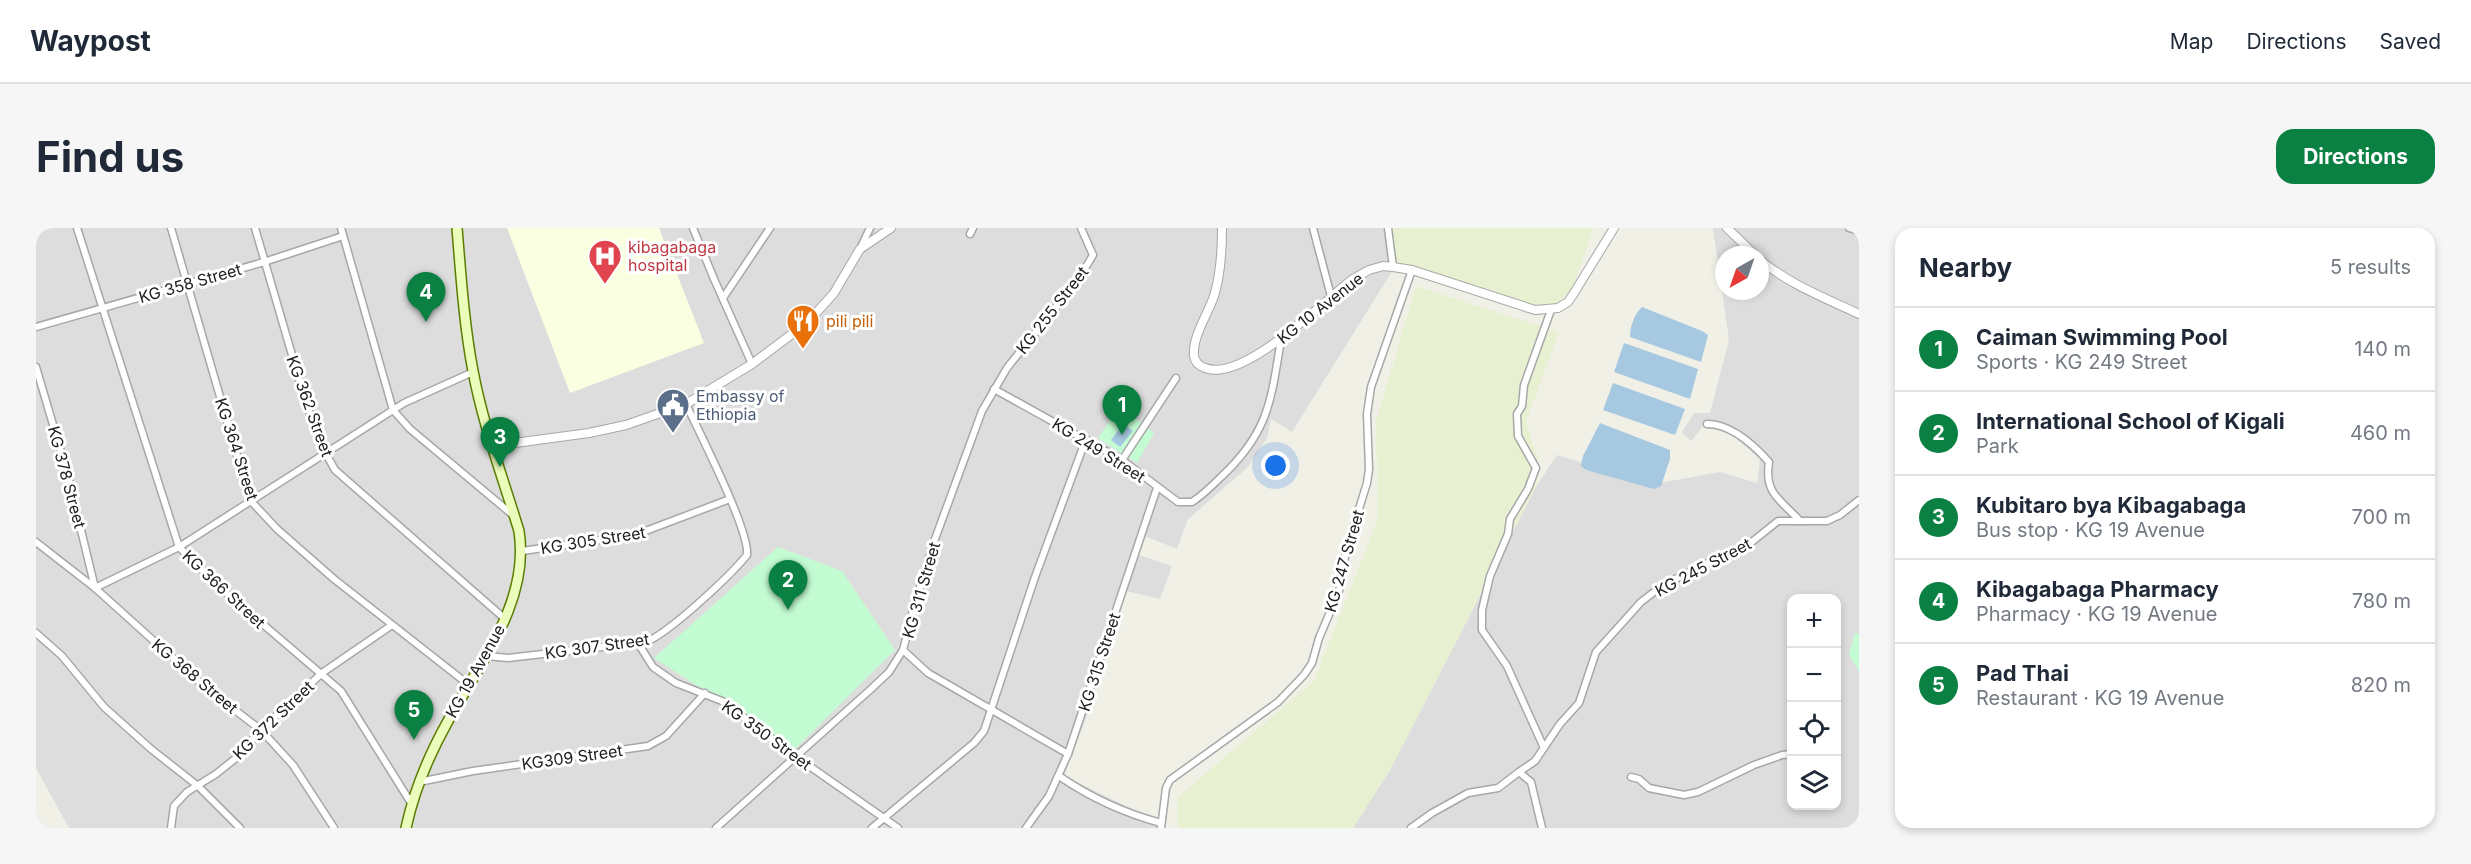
<!DOCTYPE html>
<meta charset="utf-8">
<style>
body{margin:0;font-family:Inter,sans-serif;background:#f6f6f7;color:#1f2937}
.controls{position:absolute;right:18px;bottom:18px;display:grid;overflow:hidden;border-radius:12px;box-shadow:0 3px 9px #0003}
.controls button{width:54px;height:54px;display:grid;place-items:center;padding:0;border:0;border-bottom:2px solid #e0e1e3;background:#fff;color:#1f2937;font:30px sans-serif}
.compass{position:absolute;left:1679px;top:18px;width:54px;height:54px;border-radius:50%;background:#fff;box-shadow:0 3px 9px #0003;rotate:220deg}
.you{position:absolute;left:1240px;top:238px;width:21px;height:21px;margin:-15px;border:4px solid #fff;border-radius:50%;background:#1a73e8;box-shadow:0 0 0 9px #1a73e833}
.badge{display:grid;place-items:center;width:39px;height:39px;border-radius:50%;background:#0b8043;color:#fff;font-size:20px;font-weight:700}
.pin{position:absolute;translate:-50% -50px;filter:drop-shadow(0 2px 3px #0008)}
.pin::after{content:'';position:absolute;top:32px;width:21px;height:18px;background:inherit;clip-path:polygon(0 0,100% 0,50% 100%)}
.list{margin:0;padding:0;list-style:none}
h2{display:flex;justify-content:space-between;align-items:center;height:78px;margin:0;padding:0 24px;font-size:26px}
h2 small{font-size:20px;font-weight:400;color:#747a83}
.list li{display:grid;grid-template-columns:39px 1fr auto;gap:18px;align-items:center;box-sizing:border-box;height:84px;padding:0 24px;border-top:2px solid #e0e1e3}
.list b{display:block;font-size:22px;white-space:nowrap}
.list p{margin:0;font-size:20px;white-space:nowrap;color:#747a83}
.list em{font-size:20px;font-style:normal;color:#747a83}
.icon{flex:none;width:33px;height:33px;fill:none;stroke:currentColor;stroke-width:2;stroke-linecap:round;stroke-linejoin:round}
.map{position:relative;flex:none;width:1823px;height:600px;overflow:hidden;border-radius:18px}
header{display:flex;align-items:center;gap:36px;box-sizing:border-box;height:84px;padding:0 30px;background:#fff;border-bottom:2px solid #e0e1e3}
header strong{font-size:28px}
nav{display:flex;gap:33px;margin-inline-start:auto;font-size:21px}
.intro{display:flex;align-items:center;justify-content:space-between;box-sizing:border-box;height:144px;padding:0 36px}
h1{margin:0;font-size:42px}
.button{padding:15px 27px;border-radius:18px;background:#0b8043;color:#fff;font-size:21px;font-weight:700}
main{display:flex;gap:36px;padding:0 36px}
aside{flex:1;background:#fff;border-radius:18px;box-shadow:0 3px 9px #0003}
.map>svg:first-child{display:block}
.residential{fill:#dedddd;fill-rule:evenodd}
.education{fill:#faffe2}
.farmland{fill:#e8f0d2}
.park{fill:#c3fcd2}
.water{fill:#a6c8e0}
.lines{fill:none;stroke-linecap:round;stroke-linejoin:round}
.minor-casing{stroke:#a7a7a7;stroke-width:9}
.tertiary-casing{stroke:#a7a7a7;stroke-width:10}
.secondary-casing{stroke:#597e01;stroke-width:12}
.minor{stroke:#fff;stroke-width:6}
.tertiary{stroke:#fff;stroke-width:8}
.secondary{stroke:#ecfcba;stroke-width:9}
.labels{text-anchor:middle;stroke-width:6;stroke-linejoin:round;paint-order:stroke}
.health-label{font-size:16px;fill:#be3a42;stroke:#fff;text-anchor:start}
.street-label{font-size:16px;fill:#202020;stroke:#fff}
.food-label{font-size:16px;fill:#c56008;stroke:#fff;text-anchor:start}
.service-label{font-size:16px;fill:#4e5e75;stroke:#fff;text-anchor:start}
</style>
<header>
<strong>Waypost</strong>
<nav><a>Map</a><a>Directions</a><a>Saved</a></nav>
</header>
<div class="intro"><h1>Find us</h1><a class="button">Directions</a></div>
<main>
<div class="map">
<svg width="1823" height="600" viewBox="0 0 1823 600">
<rect width="100%" height="100%" fill="#f1f0e7"/>
<g class="residential">
<polygon points="0,0 1356,0 1360,37 1256,204 1235,191 1231,210 1211,240 1152,291 1141,321 1109,308 1103,327 1136,338 1124,371 1090,363 1054,480 1028,548 1123,594 1123,600 33,600 0,540"/>
<path d="M1677,0H1823V600H1317L1354,542L1501,257L1521,227L1618,256L1684,244L1721,255L1724,231L1696,207L1668,197L1655,213L1646,204L1658,185H1674L1693,112ZM1688,27H1724V63H1688ZM1756,370H1800V578H1756Z"/>
</g>
<polygon class="education" points="471,0 623,0 668,115 534,165"/>
<g class="farmland">
<polygon points="1356,0 1558,0 1536,61 1520,77 1501,78 1360,37"/>
<polygon points="1380,58 1523,104 1490,194 1502,231 1501,257 1354,542 1317,600 1142,600 1142,569 1278,453 1342,291 1340,193"/>
</g>
<g class="park">
<polygon points="1084,178 1118,205 1101,235 1062,210"/>
<polygon points="742,319 806,343 859,422 759,521 618,430"/>
<polygon points="1819,405 1823,406 1823,444 1813,426"/>
</g>
<g class="water">
<path d="M1606,79L1666,103L1672,107L1665,134L1594,109C1594,99 1598,86 1606,79Z"/>
<polygon points="1588,115 1662,141 1654,171 1578,144"/>
<polygon points="1577,155 1649,181 1639,207 1567,182"/>
<polygon points="1564,195 1634,222 1634,231 1625,258 1618,261 1550,242 1545,238 1547,228"/>
<polygon points="1087,196 1097,203 1084,219 1075,212"/>
</g>
<g class="lines">
<g class="minor-casing">
<g id="minor">
<polyline points="41,0 143,319 188,363 305,463 375,575"/>
<polyline points="135,0 214,272 241,301 298,351 433,457"/>
<polyline points="219,0 270,175 289,224 299,242 468,390"/>
<polyline points="305,0 357,182 374,201 478,288"/>
<polyline points="657,0 678,51 716,136"/>
<polyline points="1277,0 1295,68"/>
<polyline points="1352,0 1357,39"/>
<polyline points="1813,0 1823,3"/>
<polyline points="934,6 937,0"/>
<polyline points="824,21 834,0"/>
<polyline points="687,70 734,0"/>
<polyline points="0,99 228,34 307,8"/>
<polyline points="0,139 31,244 59,360 143,319 368,175 437,144"/>
<path d="M958,161L1086,232L1142,274H1156C1167,267 1176,258 1185,249C1233,204 1235,173 1245,111"/>
<path d="M1671,196C1695,196 1717,216 1733,234C1728,266 1744,271 1764,293"/>
<polyline points="1086,232 1140,150"/>
<polyline points="0,314 59,360 169,459 225,502 257,537 298,600"/>
<polyline points="486,323 599,307 694,271"/>
<polyline points="0,405 26,428 68,479 115,521 162,558 204,600"/>
<polyline points="602,415 617,439 640,455 686,473 759,528 862,600"/>
<polyline points="867,422 892,445 1032,526"/>
<path d="M451,428L472,430L610,414C633,405 694,348 711,327C714,303 663,204 650,176"/>
<polyline points="1508,520 1471,438 1446,402 1446,382 1454,348 1472,306 1474,291 1492,261 1500,240 1482,208 1481,186 1486,178 1488,157 1515,82"/>
<polyline points="1483,544 1499,533 1524,496 1543,475 1560,424 1605,374 1627,357 1717,313 1742,293 1791,293 1804,287 1823,272"/>
<path d="M1023,548C1055,570 1088,585 1125,595"/>
<polyline points="1595,549 1603,551 1613,560 1648,567 1662,564 1718,537 1746,527 1756,526"/>
<polyline points="383,554 437,543 612,518 630,508 669,465"/>
<polyline points="135,600 138,578 151,564 180,546 200,530 225,502 286,445 356,397"/>
<polyline points="680,600 835,461 853,444 867,422 879,375 899,311 946,183 971,140 1044,49 1057,27 1045,0"/>
<polyline points="836,600 938,515 948,503 999,349 1050,211"/>
<polyline points="990,600 1013,568 1032,526 1121,260"/>
<polyline points="1125,600 1130,560 1134,552 1242,474 1268,447 1276,435 1283,410 1303,363 1310,323 1331,255 1333,241 1331,186 1335,159 1376,42"/>
<polyline points="1375,600 1396,585 1432,565 1462,560 1483,544 1495,554 1506,600"/>
</g>
</g>
<g class="tertiary-casing">
<g id="tertiary">
<path d="M1186,0C1186,22 1185,46 1178,68C1172,86 1156,109 1158,128C1159,134 1163,138 1169,140C1207,155 1288,73 1317,51L1333,42L1347,38L1357,39L1376,42L1499,82L1522,80L1532,74L1538,65L1578,0"/>
<polyline points="1691,0 1719,27"/>
<path d="M1724,32C1753,56 1789,70 1823,86"/>
<polyline points="456,218 553,205 590,197 650,176 716,136 772,94 798,65 824,21 855,0"/>
</g>
</g>
<g class="secondary-casing">
<path id="secondary" d="M370,600C378,562 393,527 412,493C444,434 494,374 483,303C467,250 447,197 437,143C428,96 425,48 421,0"/>
</g>
<use href="#minor" class="minor"/>
<use href="#tertiary" class="tertiary"/>
<use href="#secondary" class="secondary"/>
</g>
<defs>
<g id="hospital-pin" transform="scale(1.725)"><path d="M0 17L-7.5 6A9.5 9.5 0 1 1 7.5 6Z" fill="#e0444e" stroke="#fff"/><path d="M-5-5h3v3.5h4V-5h3V5h-3V1.5h-4V5h-3Z" fill="#fff"/></g>
<g id="restaurant-pin" transform="scale(1.725)"><path d="M0 17L-7.5 6A9.5 9.5 0 1 1 7.5 6Z" fill="#e8710a" stroke="#fff"/><path d="M-5-6h1v4h1v-4h1v4h1v-4h1v5L-1.5 .5V6h-2V.5L-5-1ZM5-6V6H3V1.5H1.5Q1.5-4 5-6Z" fill="#fff"/></g>
<g id="civic-pin" transform="scale(1.725)"><path d="M0 17L-7.5 6A9.5 9.5 0 1 1 7.5 6Z" fill="#5c6f8a" stroke="#fff"/><path d="M-.6-6.5H3V-4.5H.6V-3L4-1V1h2V6H-6V1h2V-1L-.6-3ZM-1.2 2.5V6h2.4V2.5Z" fill="#fff"/></g>
</defs>
<g fill-rule="evenodd">
<use href="#hospital-pin" x="569" y="28"/>
<use href="#restaurant-pin" x="767" y="93"/>
<use href="#civic-pin" x="637" y="177"/>
</g>
<g class="labels">
<g class="health-label">
<text x="592" y="25">kibagabaga<tspan x="592" dy="18">hospital</tspan></text>
</g>
<g class="street-label">
<text transform="translate(154 55) rotate(-16)" y="6">KG 358 Street</text>
<text transform="translate(1284 80) rotate(-38)" y="6">KG 10 Avenue</text>
<text transform="translate(1016 82) rotate(-52)" y="6">KG 255 Street</text>
<text transform="translate(274 178) rotate(70)" y="6">KG 362 Street</text>
<text transform="translate(201 221) rotate(72)" y="6">KG 364 Street</text>
<text transform="translate(1063 222) rotate(32)" y="6">KG 249 Street</text>
<text transform="translate(31 249) rotate(75)" y="6">KG 378 Street</text>
<text transform="translate(557 312) rotate(-9)" y="6">KG 305 Street</text>
<text transform="translate(1308 333) rotate(-74)" y="6">KG 247 Street</text>
<text transform="translate(1667 339) rotate(-28)" y="6">KG 245 Street</text>
<text transform="translate(188 361) rotate(43)" y="6">KG 366 Street</text>
<text transform="translate(885 362) rotate(-74)" y="6">KG 311 Street</text>
<text transform="translate(561 418) rotate(-8)" y="6">KG 307 Street</text>
<text transform="translate(1063 434) rotate(-72)" y="6">KG 315 Street</text>
<text transform="translate(439 443) rotate(-61)" y="6">KG 19 Avenue</text>
<text transform="translate(159 448) rotate(40)" y="6">KG 368 Street</text>
<text transform="translate(237 492) rotate(-44)" y="6">KG 372 Street</text>
<text transform="translate(731 507) rotate(36)" y="6">KG 350 Street</text>
<text transform="translate(536 529) rotate(-8)" y="6">KG309 Street</text>
</g>
<g class="food-label">
<text x="790" y="99">pili pili</text>
</g>
<g class="service-label">
<text x="660" y="174">Embassy of<tspan x="660" dy="18">Ethiopia</tspan></text>
</g>
</g>
</svg>
<div class="controls">
<button>+</button>
<button>−</button>
<button><svg class="icon" aria-label="locate" viewBox="0 0 24 24"><circle cx="12" cy="12" r="6"/><path d="M12 2v4M12 18v4M2 12h4M18 12h4"/></svg></button>
<button><svg class="icon" aria-label="layers" viewBox="0 0 24 24"><path d="M12 4l9 5-9 5-9-5zM3 14l9 5 9-5"/></svg></button>
</div>
<svg class="compass" viewBox="-18 -18 36 36"><path d="M0-13l5 13h-10z" fill="#e53935"/><path d="M0 13l5-13h-10z" fill="#747a83"/></svg>
<div class="you"></div>
<div class="pin badge" style="left:1086px;top:207px">1</div>
<div class="pin badge" style="left:752px;top:382px">2</div>
<div class="pin badge" style="left:464px;top:239px">3</div>
<div class="pin badge" style="left:390px;top:94px">4</div>
<div class="pin badge" style="left:378px;top:512px">5</div>
</div>
<aside>
<h2>Nearby<small>5 results</small></h2>
<ul class="list">
<li><span class="badge">1</span><div><b>Caiman Swimming Pool</b><p>Sports · KG 249 Street</p></div><em>140 m</em></li>
<li><span class="badge">2</span><div><b>International School of Kigali</b><p>Park</p></div><em>460 m</em></li>
<li><span class="badge">3</span><div><b>Kubitaro bya Kibagabaga</b><p>Bus stop · KG 19 Avenue</p></div><em>700 m</em></li>
<li><span class="badge">4</span><div><b>Kibagabaga Pharmacy</b><p>Pharmacy · KG 19 Avenue</p></div><em>780 m</em></li>
<li><span class="badge">5</span><div><b>Pad Thai</b><p>Restaurant · KG 19 Avenue</p></div><em>820 m</em></li>
</ul>
</aside>
</main>
